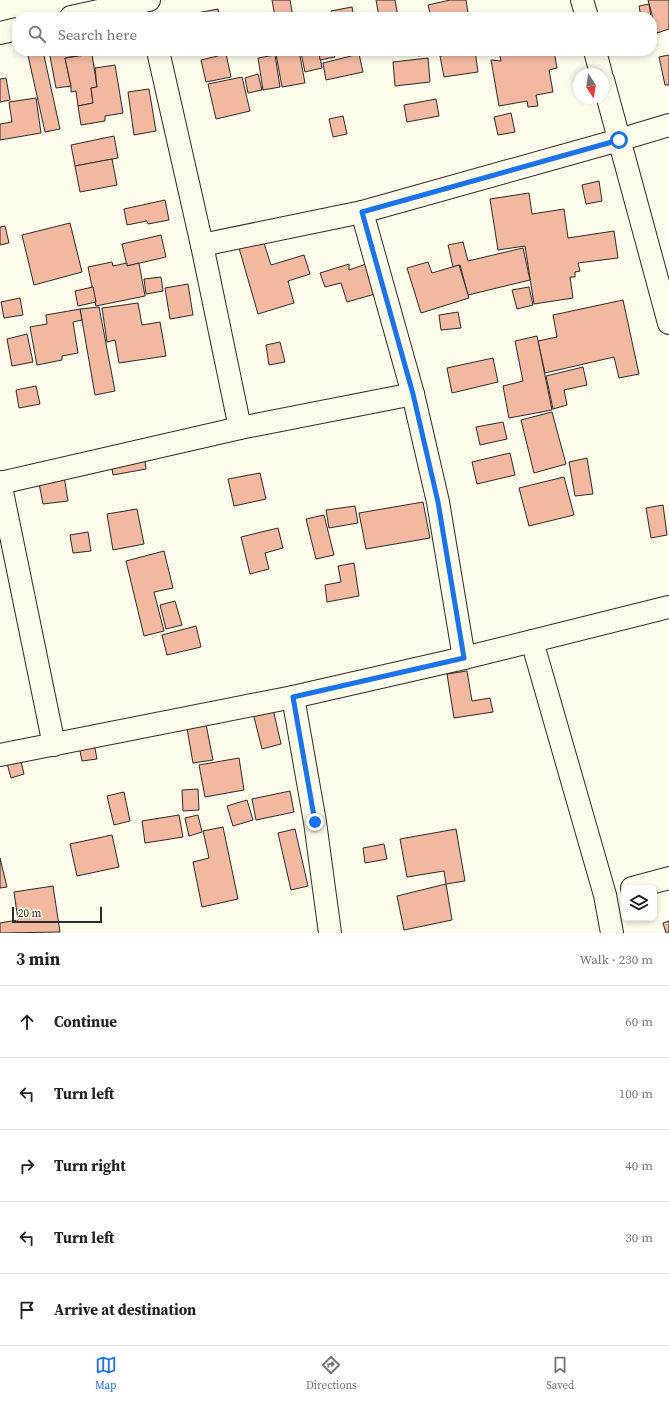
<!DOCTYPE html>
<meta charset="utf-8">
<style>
body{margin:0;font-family:"Source Serif 4",serif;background:#f2f2f2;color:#202124}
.controls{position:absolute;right:12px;bottom:12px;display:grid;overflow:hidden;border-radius:8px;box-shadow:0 2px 6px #0003}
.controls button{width:36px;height:36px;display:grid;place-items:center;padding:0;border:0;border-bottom:1px solid #e0e0e0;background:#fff;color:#202124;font:20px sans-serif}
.compass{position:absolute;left:573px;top:68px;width:36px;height:36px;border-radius:50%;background:#fff;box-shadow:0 2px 6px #0003;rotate:168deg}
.scale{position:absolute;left:12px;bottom:10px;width:90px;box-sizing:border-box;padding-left:4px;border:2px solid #2b2b2b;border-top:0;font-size:11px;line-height:14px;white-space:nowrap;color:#2b2b2b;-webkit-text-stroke:3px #fdfbea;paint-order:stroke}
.stop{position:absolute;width:12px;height:12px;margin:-9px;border:3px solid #1a73e8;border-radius:50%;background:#fff}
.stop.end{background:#1a73e8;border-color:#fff;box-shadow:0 1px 4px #0008}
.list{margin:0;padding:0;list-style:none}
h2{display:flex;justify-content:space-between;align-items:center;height:52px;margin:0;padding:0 16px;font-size:17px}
h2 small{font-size:13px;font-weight:400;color:#757577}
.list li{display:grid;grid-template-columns:26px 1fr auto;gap:12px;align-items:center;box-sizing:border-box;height:72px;padding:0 16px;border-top:1px solid #e0e0e0}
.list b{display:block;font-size:15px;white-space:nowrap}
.list em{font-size:13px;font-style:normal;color:#757577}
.icon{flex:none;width:22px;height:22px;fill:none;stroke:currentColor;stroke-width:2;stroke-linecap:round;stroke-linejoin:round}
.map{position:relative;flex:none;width:669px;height:933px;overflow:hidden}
.search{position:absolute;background:#fff;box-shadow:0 2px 6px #0003;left:12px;right:12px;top:12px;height:44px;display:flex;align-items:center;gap:10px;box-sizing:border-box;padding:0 14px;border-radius:16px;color:#757577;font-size:15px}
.sheet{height:412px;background:#fff}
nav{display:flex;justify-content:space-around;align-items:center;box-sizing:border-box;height:56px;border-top:1px solid #e0e0e0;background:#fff;font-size:11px;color:#757577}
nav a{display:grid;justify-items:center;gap:2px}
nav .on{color:#1a73e8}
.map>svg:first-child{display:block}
.building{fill:#f2b8a0;stroke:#2b2b2b}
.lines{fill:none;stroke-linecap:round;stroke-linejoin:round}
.street-casing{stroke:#2b2b2b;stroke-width:24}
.street{stroke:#fdfbea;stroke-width:22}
.route{stroke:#1a73e8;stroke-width:5}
</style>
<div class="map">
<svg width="669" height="933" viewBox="0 0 669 933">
<rect width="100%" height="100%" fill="#fdfbea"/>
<g class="building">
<polygon points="272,0 290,0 293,17 275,17"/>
<polygon points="376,0 395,0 398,17 379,17"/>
<polygon points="450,0 466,0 468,13 451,17 431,17 428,5"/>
<polygon points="648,0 669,0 669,29 657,33"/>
<polygon points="649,4 651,17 641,17 639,6"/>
<polygon points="352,7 354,17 333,17 331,11"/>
<polygon points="218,9 219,17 198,17 197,13"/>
<polygon points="474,14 475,17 458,17"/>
<polygon points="27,51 43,51 60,129 45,132"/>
<polygon points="49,51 79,51 80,55 65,58 71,86 56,88"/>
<polygon points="292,51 299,51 305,83 282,87 276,54"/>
<polygon points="311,51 319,51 322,68 305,72 301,53"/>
<polygon points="319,51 333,51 335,57 320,60"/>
<polygon points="417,51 435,51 435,53 418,56"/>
<polygon points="442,51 456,51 442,53"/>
<polygon points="475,51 478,72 444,77 440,56"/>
<polygon points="505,51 530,51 531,54 554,51 557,68 549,70 553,92 536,95 538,106 528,107 527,101 499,106 491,60 501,61 499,52"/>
<polygon points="92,54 97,87 91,88 93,103 78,106 76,91 71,92 71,86 65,58"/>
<polygon points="226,54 231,77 206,82 201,60"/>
<polygon points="359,54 363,72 326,80 323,63"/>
<polygon points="275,55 280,87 263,90 258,58"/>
<polygon points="669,55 669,85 665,85 659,57"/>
<polygon points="428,58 430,82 395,86 393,62"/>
<polygon points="115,65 123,113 105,116 105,121 81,125 78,106 93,103 91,88 97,87 95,68"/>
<polygon points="258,74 262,90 248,93 245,78"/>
<polygon points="242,77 250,111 216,119 208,84"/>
<polygon points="6,78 10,100 0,102 0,79"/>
<polygon points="149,89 156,131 134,135 128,92"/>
<polygon points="36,98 41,133 0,140 0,124 12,122 9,102"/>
<polygon points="436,99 439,116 407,122 404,105"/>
<polygon points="511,113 515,132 498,135 494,117"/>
<polygon points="343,116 347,134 333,137 329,119"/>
<polygon points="114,136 118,158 75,166 71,145"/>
<polygon points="112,159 117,185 80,192 75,166"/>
<polygon points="599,181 602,201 586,204 582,185"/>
<polygon points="529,193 532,214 564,209 568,238 614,231 618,258 578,263 580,271 575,272 575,277 570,277 573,298 534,304 525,246 498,250 490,199"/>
<polygon points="165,200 169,220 148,224 147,221 127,225 124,209"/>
<polygon points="70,223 82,272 34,285 22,235"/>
<polygon points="5,226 9,243 0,245 0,227"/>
<polygon points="261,234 271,265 304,255 310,274 288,281 294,303 258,314 237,241"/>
<polygon points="161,235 166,257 127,266 122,244"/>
<polygon points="463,242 468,261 523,248 530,280 468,295 460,265 453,267 448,245"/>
<polygon points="112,262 113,266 127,263 127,266 139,263 145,296 96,306 88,267"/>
<polygon points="428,262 432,273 459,265 469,298 421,313 407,268"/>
<polygon points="349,264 349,270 366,264 375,294 347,302 341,283 325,287 320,273"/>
<polygon points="161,277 163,291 146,294 144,279"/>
<polygon points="188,284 193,315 170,319 165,288"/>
<polygon points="93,287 96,302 78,306 75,291"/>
<polygon points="529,287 533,305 517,309 512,290"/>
<polygon points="20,298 23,315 4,318 1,302"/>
<polygon points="623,300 639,374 619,378 614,357 545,373 538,341 557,337 553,315"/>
<polygon points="138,303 142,325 160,322 166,356 119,363 115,340 107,342 102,308"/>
<polygon points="99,307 115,391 95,395 80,309"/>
<polygon points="80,309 82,320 73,322 78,353 62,356 62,360 37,365 30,327 47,324 46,315"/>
<polygon points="458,312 461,328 441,330 439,315"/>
<polygon points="27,334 33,362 12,366 7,339"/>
<polygon points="537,336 552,410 509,418 503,386 523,381 515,341"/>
<polygon points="280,342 285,362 269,365 266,345"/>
<polygon points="493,358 498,382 452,393 447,368"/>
<polygon points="583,367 587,385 564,390 567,405 553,409 546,376"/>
<polygon points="36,386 40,404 19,408 16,390"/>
<polygon points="552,412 566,464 534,473 521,420"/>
<polygon points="503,422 507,439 480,445 476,427"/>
<polygon points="143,449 146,469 113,475 110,455"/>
<polygon points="510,453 515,475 477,484 472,462"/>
<polygon points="587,458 593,494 575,496 569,462"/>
<polygon points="62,464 68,501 43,504 36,468"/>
<polygon points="260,473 266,499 234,506 228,479"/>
<polygon points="564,477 574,515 529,526 519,488"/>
<polygon points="423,502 430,538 366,549 359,513"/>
<polygon points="663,505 667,535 651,538 646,508"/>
<polygon points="355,506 358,523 329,528 326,510"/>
<polygon points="137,509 144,544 113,550 107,514"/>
<polygon points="324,515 334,555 316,559 306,519"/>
<polygon points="278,528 283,548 265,553 269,569 250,574 241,537"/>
<polygon points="88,532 91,551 73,553 70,535"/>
<polygon points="164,551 173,588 154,592 164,631 144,636 126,561"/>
<polygon points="354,563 359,596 327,602 325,585 341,582 338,566"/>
<polygon points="175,601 182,625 166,629 160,605"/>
<polygon points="196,626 201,647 167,655 162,635"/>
<polygon points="467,671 472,701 490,698 493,712 454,718 447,674"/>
<polygon points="271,700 281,744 262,749 251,705"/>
<polygon points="204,714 213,760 193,763 185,717"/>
<polygon points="93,738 97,759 82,761 78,741"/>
<polygon points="19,753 24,774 11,778 5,756"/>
<polygon points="239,758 244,790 205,797 199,765"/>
<polygon points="198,789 199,810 183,811 182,790"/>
<polygon points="290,791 294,812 256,820 252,799"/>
<polygon points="124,792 130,821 114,825 107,796"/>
<polygon points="247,800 253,820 233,826 227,806"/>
<polygon points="179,815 183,837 145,843 142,821"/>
<polygon points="198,815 202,832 189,836 185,818"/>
<polygon points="223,827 238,899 202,907 193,862 209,858 203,831"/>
<polygon points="295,829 308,886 291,890 278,833"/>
<polygon points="456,829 465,881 446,884 444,871 407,877 400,839"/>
<polygon points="112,835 119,867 77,876 70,844"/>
<polygon points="384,844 387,859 365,863 363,848"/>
<polygon points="0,858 7,887 0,888"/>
<polygon points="446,884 452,920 404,930 397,896"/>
<polygon points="53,886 60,932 0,933 0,923 18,920 14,892"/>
<polygon points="669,921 669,933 666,933 663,923"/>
</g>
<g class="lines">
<g class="street-casing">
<g id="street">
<polyline points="582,0 587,17"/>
<polyline points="71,17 149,0"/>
<polyline points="0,33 17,29"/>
<polyline points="158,51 202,245 240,428"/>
<polyline points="595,51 601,74"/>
<polyline points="603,80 669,323"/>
<polyline points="362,212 413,394 438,502 464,658"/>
<polyline points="202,245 362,212 619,140 669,125"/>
<polyline points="0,482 54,745"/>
<polyline points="0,483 240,428 413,394"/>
<polyline points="532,641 605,895 612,933"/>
<polyline points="293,697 315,822 330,933"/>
<polyline points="0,755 293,697 464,658 669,607"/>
<polyline points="632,888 669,878"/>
</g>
</g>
<use href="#street" class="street"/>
</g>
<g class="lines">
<polyline class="route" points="315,822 293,697 464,658 438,502 413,394 362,212 619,140"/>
</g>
</svg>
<div class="controls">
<button><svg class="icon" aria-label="layers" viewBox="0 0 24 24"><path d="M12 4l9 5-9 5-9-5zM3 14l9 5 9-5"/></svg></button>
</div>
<svg class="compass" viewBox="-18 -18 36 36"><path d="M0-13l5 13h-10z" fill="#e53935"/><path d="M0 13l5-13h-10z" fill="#757577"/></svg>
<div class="scale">20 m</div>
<div class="stop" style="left:619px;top:140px"></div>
<div class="stop end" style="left:315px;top:822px"></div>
<div class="search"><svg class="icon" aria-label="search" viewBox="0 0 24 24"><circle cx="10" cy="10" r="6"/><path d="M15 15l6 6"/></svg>Search here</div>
</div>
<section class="sheet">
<h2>3 min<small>Walk · 230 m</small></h2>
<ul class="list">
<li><svg class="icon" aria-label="ahead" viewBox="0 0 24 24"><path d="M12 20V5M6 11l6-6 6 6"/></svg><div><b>Continue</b></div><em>60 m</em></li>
<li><svg class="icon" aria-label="left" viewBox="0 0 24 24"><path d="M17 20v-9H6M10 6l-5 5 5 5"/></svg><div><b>Turn left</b></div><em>100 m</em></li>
<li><svg class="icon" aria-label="right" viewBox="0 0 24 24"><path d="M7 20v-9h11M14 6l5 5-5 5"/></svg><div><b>Turn right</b></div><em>40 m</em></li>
<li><svg class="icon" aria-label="left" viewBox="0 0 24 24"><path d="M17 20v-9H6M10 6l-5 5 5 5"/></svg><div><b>Turn left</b></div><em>30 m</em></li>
<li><svg class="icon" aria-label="arrive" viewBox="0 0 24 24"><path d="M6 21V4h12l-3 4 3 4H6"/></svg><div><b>Arrive at destination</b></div></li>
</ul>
</section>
<nav>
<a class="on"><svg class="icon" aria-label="map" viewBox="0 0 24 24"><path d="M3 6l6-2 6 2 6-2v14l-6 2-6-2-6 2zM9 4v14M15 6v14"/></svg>Map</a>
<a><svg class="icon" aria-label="directions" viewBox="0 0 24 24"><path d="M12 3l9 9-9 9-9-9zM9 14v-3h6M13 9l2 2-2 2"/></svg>Directions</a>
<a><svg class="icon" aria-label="saved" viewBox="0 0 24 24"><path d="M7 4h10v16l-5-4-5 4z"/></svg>Saved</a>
</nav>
